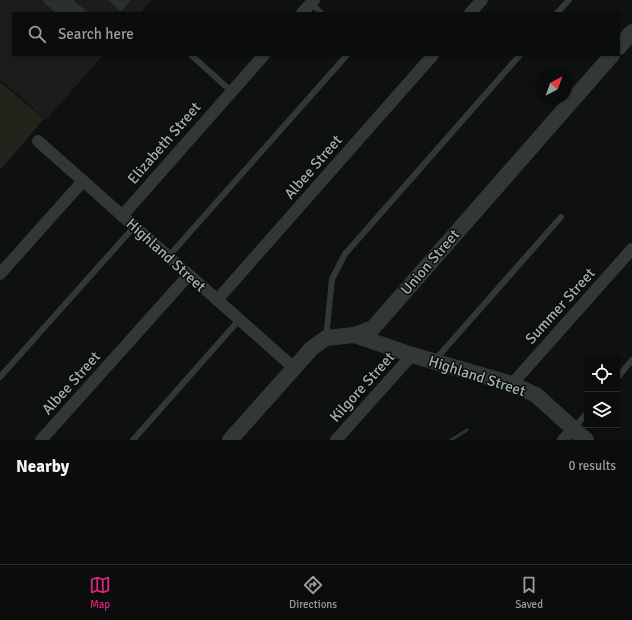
<!DOCTYPE html>
<style>
body{margin:0;font-family:Signika,sans-serif;background:#141515;color:#f1f3f6}
.controls{position:absolute;right:12px;bottom:12px;display:grid;overflow:hidden;border-radius:0px;box-shadow:0 1px 3px #0004}
.controls button{width:36px;height:36px;display:grid;place-items:center;padding:0;border:0;border-bottom:1px solid #2b2c2d;background:#0b0c0c;color:#f1f3f6;font:20px sans-serif}
.compass{position:absolute;left:536px;top:68px;width:36px;height:36px;border-radius:50%;background:#0b0c0c;box-shadow:0 1px 3px #0004;rotate:41deg}
.list{margin:0;padding:0;list-style:none}
h2{display:flex;justify-content:space-between;align-items:center;height:52px;margin:0;padding:0 16px;font-size:17px}
h2 small{font-size:13px;font-weight:400;color:#9a9b9d}
.icon{flex:none;width:22px;height:22px;fill:none;stroke:currentColor;stroke-width:2;stroke-linecap:round;stroke-linejoin:round}
.map{position:relative;flex:none;width:632px;height:440px;overflow:hidden}
.search{position:absolute;background:#0b0c0c;box-shadow:0 1px 3px #0004;left:12px;right:12px;top:12px;height:44px;display:flex;align-items:center;gap:10px;box-sizing:border-box;padding:0 14px;border-radius:0px;color:#9a9b9d;font-size:15px}
.sheet{height:124px;background:#0b0c0c}
nav{display:flex;justify-content:space-around;align-items:center;box-sizing:border-box;height:56px;border-top:1px solid #2b2c2d;background:#0b0c0c;font-size:11px;color:#9a9b9d}
nav a{display:grid;justify-items:center;gap:2px}
nav .on{color:#db2777}
.map>svg:first-child{display:block}
.built{fill:#1b1d1d}
.green{fill:#22231b}
.lines{fill:none;stroke-linecap:round;stroke-linejoin:round}
.stream{stroke:#28392f;stroke-width:3}
.building{fill:#2c2f2f;stroke:#292c2c}
.service{stroke:#323836;stroke-width:6}
.minor{stroke:#323836;stroke-width:12}
.tertiary{stroke:#323836;stroke-width:16}
.labels{text-anchor:middle;stroke-width:3;stroke-linejoin:round;paint-order:stroke}
.street-label{font-size:15px;fill:#9fb2ab;stroke:#0a0b0b}
</style>
<div class="map">
<svg width="632" height="440" viewBox="0 0 632 440">
<rect width="100%" height="100%" fill="#0f1010"/>
<polygon class="built" points="0,0 152,0 140,13 13,13 13,55 103,55 46,120 0,79"/>
<polygon class="green" points="0,82 44,119 0,170"/>
<g class="lines">
<polyline class="stream" points="451,440 467,430"/>
</g>
<g class="building">
<polygon points="42,0 73,0 88,13 56,13"/>
<polygon points="108,0 131,0 121,11"/>
</g>
<g class="lines">
<g class="service">
<polyline points="311,3 321,13"/>
<polyline points="557,13 569,0"/>
<polyline points="191,55 231,91"/>
<polyline points="168,257 347,55"/>
<polyline points="326,338 332,279 345,254 520,55"/>
<polyline points="435,360 561,217"/>
<polyline points="0,377 134,227"/>
<polyline points="617,378 632,360"/>
<polyline points="574,428 587,413"/>
<polyline points="133,440 239,320"/>
</g>
<g class="minor">
<polyline points="302,13 314,0"/>
<polyline points="470,13 482,0"/>
<polyline points="38,141 294,368"/>
<polyline points="122,216 264,55"/>
<polyline points="0,274 83,181"/>
<polyline points="217,300 433,55"/>
<polyline points="512,384 632,249"/>
<polyline points="41,440 188,276"/>
<polyline points="336,440 412,355"/>
<polyline points="563,440 573,429"/>
</g>
<g class="tertiary">
<polyline points="619,47 632,32"/>
<polyline points="354,335 412,355 512,384 536,395 586,440"/>
<polyline points="230,440 312,348 326,338 354,335 373,328 612,55"/>
</g>
</g>
<g class="labels">
<g class="street-label">
<text transform="translate(164 143) rotate(-49)" y="5">Elizabeth Street</text>
<text transform="translate(313 167) rotate(-49)" y="5">Albee Street</text>
<text transform="translate(166 255) rotate(42)" y="5">Highland Street</text>
<text transform="translate(430 262) rotate(-49)" y="5">Union Street</text>
<text transform="translate(560 306) rotate(-48)" y="5">Summer Street</text>
<text transform="translate(477 376) rotate(18)" y="5">Highland Street</text>
<text transform="translate(71 383) rotate(-48)" y="5">Albee Street</text>
<text transform="translate(362 387) rotate(-48)" y="5">Kilgore Street</text>
</g>
</g>
</svg>
<div class="controls">
<button><svg class="icon" aria-label="locate" viewBox="0 0 24 24"><circle cx="12" cy="12" r="6"/><path d="M12 2v4M12 18v4M2 12h4M18 12h4"/></svg></button>
<button><svg class="icon" aria-label="layers" viewBox="0 0 24 24"><path d="M12 4l9 5-9 5-9-5zM3 14l9 5 9-5"/></svg></button>
</div>
<svg class="compass" viewBox="-18 -18 36 36"><path d="M0-13l5 13h-10z" fill="#e53935"/><path d="M0 13l5-13h-10z" fill="#9a9b9d"/></svg>
<div class="search"><svg class="icon" aria-label="search" viewBox="0 0 24 24"><circle cx="10" cy="10" r="6"/><path d="M15 15l6 6"/></svg>Search here</div>
</div>
<section class="sheet">
<h2>Nearby<small>0 results</small></h2>
<ul class="list">
</ul>
</section>
<nav>
<a class="on"><svg class="icon" aria-label="map" viewBox="0 0 24 24"><path d="M3 6l6-2 6 2 6-2v14l-6 2-6-2-6 2zM9 4v14M15 6v14"/></svg>Map</a>
<a><svg class="icon" aria-label="directions" viewBox="0 0 24 24"><path d="M12 3l9 9-9 9-9-9zM9 14v-3h6M13 9l2 2-2 2"/></svg>Directions</a>
<a><svg class="icon" aria-label="saved" viewBox="0 0 24 24"><path d="M7 4h10v16l-5-4-5 4z"/></svg>Saved</a>
</nav>
